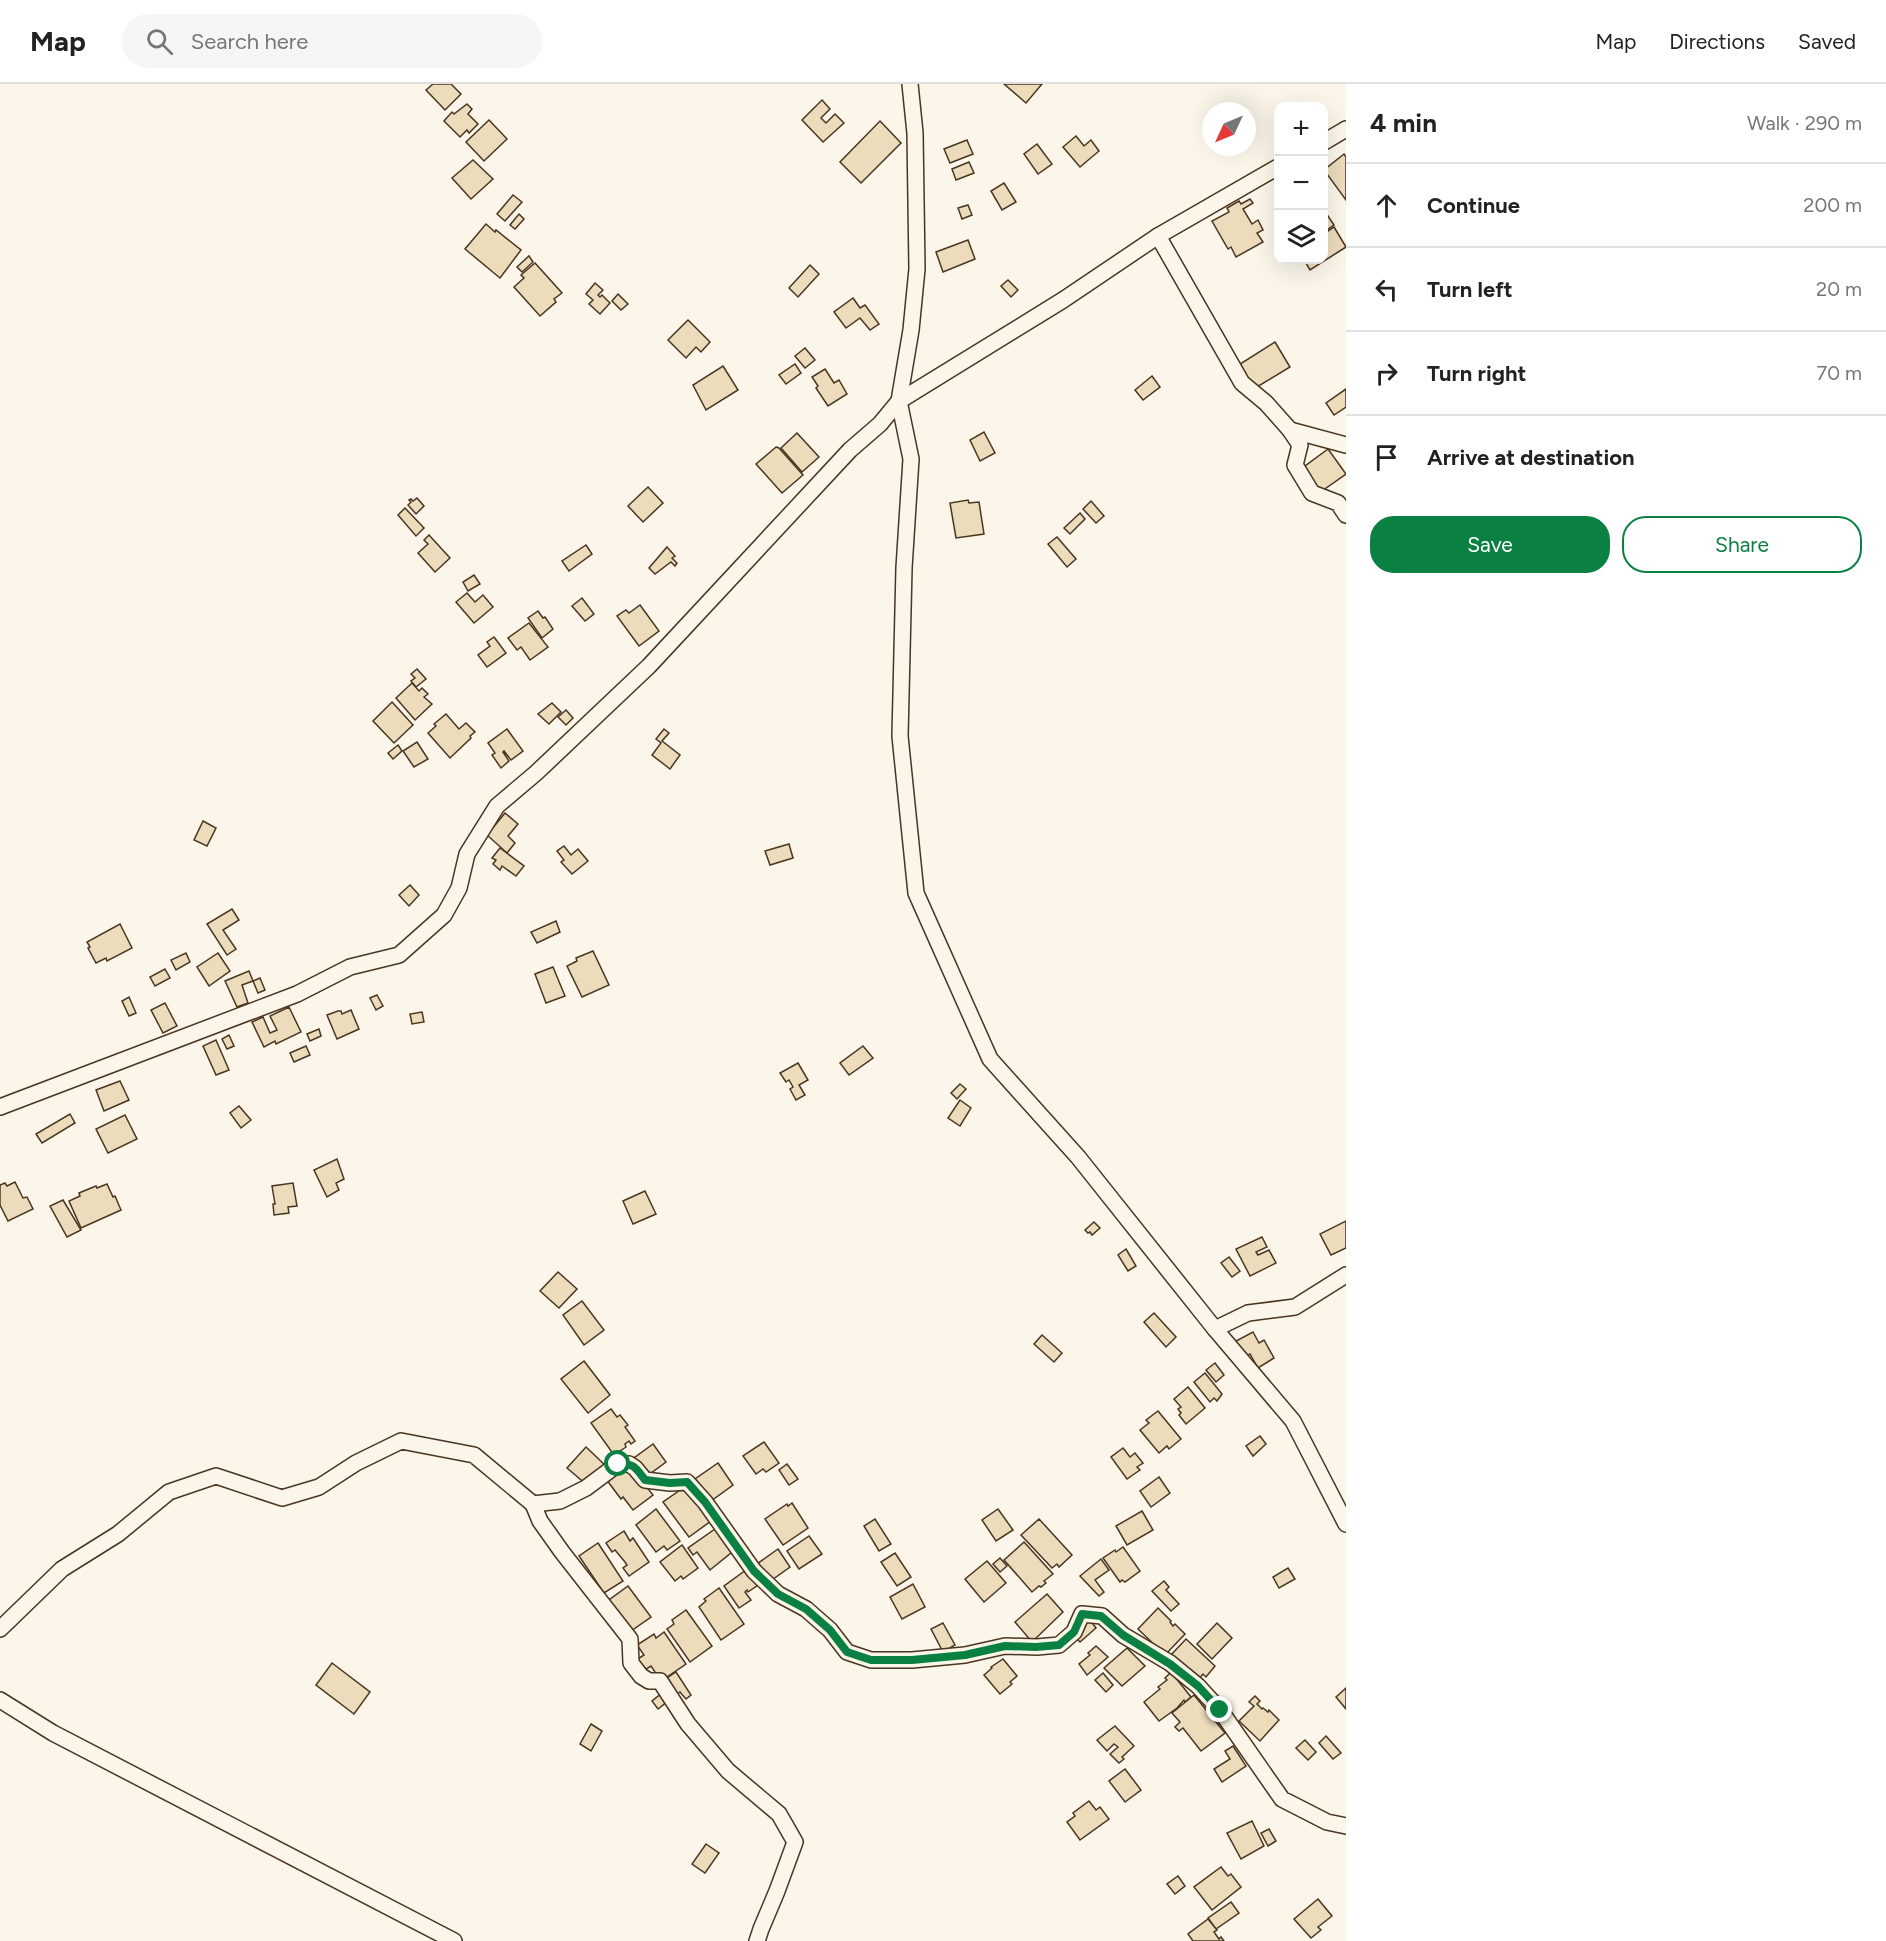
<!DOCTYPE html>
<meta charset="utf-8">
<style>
body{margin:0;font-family:Figtree,sans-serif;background:#f6f6f6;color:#222}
.controls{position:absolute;right:18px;top:18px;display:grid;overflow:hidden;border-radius:12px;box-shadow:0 6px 24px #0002}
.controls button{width:54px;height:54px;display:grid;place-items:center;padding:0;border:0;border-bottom:2px solid #e0e0e0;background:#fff;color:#222;font:30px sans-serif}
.compass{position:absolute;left:1202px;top:18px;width:54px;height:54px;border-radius:50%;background:#fff;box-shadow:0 6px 24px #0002;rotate:226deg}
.stop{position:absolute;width:18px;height:18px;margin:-14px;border:4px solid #0b8043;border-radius:50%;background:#fff}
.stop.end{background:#0b8043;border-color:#fff;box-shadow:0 2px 6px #0008}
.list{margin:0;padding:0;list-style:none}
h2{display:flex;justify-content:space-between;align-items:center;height:78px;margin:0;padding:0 24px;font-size:26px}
h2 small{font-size:20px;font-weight:400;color:#767676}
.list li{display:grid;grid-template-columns:39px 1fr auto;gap:18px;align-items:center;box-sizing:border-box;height:84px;padding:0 24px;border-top:2px solid #e0e0e0}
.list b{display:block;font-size:22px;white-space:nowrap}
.list em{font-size:20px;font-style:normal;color:#767676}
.actions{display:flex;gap:12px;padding:18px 24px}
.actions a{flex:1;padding:14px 0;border:2px solid #0b8043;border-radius:24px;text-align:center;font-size:21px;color:#0b8043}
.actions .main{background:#0b8043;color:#fff}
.icon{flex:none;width:33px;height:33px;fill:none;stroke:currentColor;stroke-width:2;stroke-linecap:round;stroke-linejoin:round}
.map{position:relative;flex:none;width:1346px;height:1857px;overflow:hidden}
header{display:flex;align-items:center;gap:36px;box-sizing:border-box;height:84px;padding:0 30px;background:#fff;border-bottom:2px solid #e0e0e0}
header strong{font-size:28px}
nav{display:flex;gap:33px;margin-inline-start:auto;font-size:21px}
.search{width:420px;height:54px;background:#f6f6f6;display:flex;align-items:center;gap:15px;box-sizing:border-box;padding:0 21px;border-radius:33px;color:#767676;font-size:22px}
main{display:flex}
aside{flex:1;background:#fff}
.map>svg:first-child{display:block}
.building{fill:#ecdcbc;stroke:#4a3520;stroke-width:1.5}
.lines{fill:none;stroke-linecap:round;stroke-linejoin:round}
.street-casing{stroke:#4a3520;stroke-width:18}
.street{stroke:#fbf6e9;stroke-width:15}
.route{stroke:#0b8043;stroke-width:8}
</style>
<header>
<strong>Map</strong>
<div class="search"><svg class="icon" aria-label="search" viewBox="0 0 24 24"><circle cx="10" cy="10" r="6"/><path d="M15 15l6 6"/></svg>Search here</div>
<nav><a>Map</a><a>Directions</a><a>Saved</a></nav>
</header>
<main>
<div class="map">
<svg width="1346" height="1857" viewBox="0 0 1346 1857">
<rect width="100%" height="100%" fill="#fbf6e9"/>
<g class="building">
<polygon points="433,0 451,0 461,10 445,26 426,6"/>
<polygon points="1004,0 1042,0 1026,19"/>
<polygon points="822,16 830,25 821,34 826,39 835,30 844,39 823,58 802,36"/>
<polygon points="467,20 472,25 468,30 478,40 469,49 467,46 460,53 444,37 452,28 454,30"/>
<polygon points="489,36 507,55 484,77 466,58"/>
<polygon points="880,37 901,59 861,99 840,78"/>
<polygon points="1076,52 1084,62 1091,56 1099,67 1080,83 1063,63"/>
<polygon points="967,56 973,70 950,79 944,65"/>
<polygon points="1037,60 1052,80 1038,90 1024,70"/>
<polygon points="1344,70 1346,73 1346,116 1324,86"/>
<polygon points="473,76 493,95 471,115 452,94"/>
<polygon points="969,78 974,89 956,96 952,85"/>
<polygon points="1004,99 1016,118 1002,126 991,107"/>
<polygon points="513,111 522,118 505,137 497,130"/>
<polygon points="1250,115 1253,119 1243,125 1252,140 1258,136 1263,146 1257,149 1263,158 1236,173 1231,163 1228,165 1212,137 1229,128 1227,124 1239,117 1241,120"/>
<polygon points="968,121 972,131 962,135 958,124"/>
<polygon points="1324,126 1334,141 1324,148"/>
<polygon points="519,130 524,135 515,145 510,141"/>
<polygon points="486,140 495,148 496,146 521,166 500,194 465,165"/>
<polygon points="1334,143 1346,163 1310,186 1304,176 1324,176 1324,150"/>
<polygon points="968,156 975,175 943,188 936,168"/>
<polygon points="529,172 533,178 522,188 517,183"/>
<polygon points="535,179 562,209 554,215 556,218 540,232 514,203 524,194 521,191"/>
<polygon points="810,181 819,190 798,213 789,204"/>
<polygon points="1008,196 1018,206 1011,213 1001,202"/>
<polygon points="595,199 603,206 598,211 600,213 602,211 610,219 600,230 589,220 593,216 586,210"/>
<polygon points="618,210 628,220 621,226 612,217"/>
<polygon points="853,214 860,224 865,221 879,240 870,246 860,234 846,244 834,228"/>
<polygon points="688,236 710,258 701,268 696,263 686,274 668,256"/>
<polygon points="1275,258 1290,283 1252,306 1237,282"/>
<polygon points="805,264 815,276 805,284 795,272"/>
<polygon points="795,280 801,289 786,300 779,291"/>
<polygon points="723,282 738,306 706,326 693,301"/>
<polygon points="825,285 834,299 839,296 847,310 828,322 816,304 818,302 812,293"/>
<polygon points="1152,292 1160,303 1143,316 1135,306"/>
<polygon points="1346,305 1346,323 1334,331 1326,319"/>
<polygon points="984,348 995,369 980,377 970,356"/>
<polygon points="797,349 819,373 802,388 781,364"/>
<polygon points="776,363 779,364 803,391 782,409 756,380"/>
<polygon points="1328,365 1346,390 1319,409 1301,385"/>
<polygon points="648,403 663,419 643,438 628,422"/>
<polygon points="417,414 424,422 416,430 408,421 411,418 409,416 411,415 413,417"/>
<polygon points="968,416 969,419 979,418 984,450 956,454 950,419"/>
<polygon points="1091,417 1104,432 1096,439 1083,425"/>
<polygon points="405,424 424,444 416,452 398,431"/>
<polygon points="1080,429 1085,435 1070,450 1064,444"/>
<polygon points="429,451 450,474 435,488 418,469 428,460 424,456"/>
<polygon points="1057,453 1076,475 1067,483 1048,460"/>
<polygon points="586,461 592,470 569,487 562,477"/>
<polygon points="667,463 675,472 672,474 677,479 675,482 671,478 655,490 649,484"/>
<polygon points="474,491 480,500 468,507 463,498"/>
<polygon points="467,509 475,518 483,511 493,523 474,539 456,518"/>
<polygon points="582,514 594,530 585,537 572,522"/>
<polygon points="640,521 659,547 639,562 617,532 626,526 629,529"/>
<polygon points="538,527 543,534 545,533 553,545 542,554 528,534"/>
<polygon points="529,539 548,563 530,576 521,563 517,566 508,554"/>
<polygon points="494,553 506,569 487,583 478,571 490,562 487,558"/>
<polygon points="417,585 426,595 416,603 411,597 415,594 411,590"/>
<polygon points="412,599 419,607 422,604 428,610 424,613 432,620 415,636 396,614"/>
<polygon points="392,618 413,641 394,659 373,637"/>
<polygon points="552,619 561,628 549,640 538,630"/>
<polygon points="566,626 573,634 566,641 558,633"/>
<polygon points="446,630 459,645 466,639 475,648 470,652 471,654 450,674 428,649 436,642 434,640"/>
<polygon points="507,645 523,667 511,676 504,667 503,668 509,677 501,684 492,671 495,669 488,659"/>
<polygon points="664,645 669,649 662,657 680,671 670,685 652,671 661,659 656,655"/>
<polygon points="417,658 428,675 414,683 403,667"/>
<polygon points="398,661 402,667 393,675 388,669"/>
<polygon points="505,729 518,740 508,752 515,759 507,769 487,751"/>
<polygon points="203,737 216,744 207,762 194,756"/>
<polygon points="789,760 793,774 770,781 765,767"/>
<polygon points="564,762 571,771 578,765 588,777 572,790 561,778 564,776 557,767"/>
<polygon points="500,764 524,782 516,792 502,782 500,786 493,780 496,776 492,774"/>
<polygon points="410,801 419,811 409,822 399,811"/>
<polygon points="232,825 239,836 223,846 236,865 227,871 207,840"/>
<polygon points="556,837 560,848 537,859 531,848"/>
<polygon points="120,840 132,864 107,877 106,874 96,879 88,864 90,863 87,858"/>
<polygon points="593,867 609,901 582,913 567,882 577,877 576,874"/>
<polygon points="186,869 190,878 176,886 171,876"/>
<polygon points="218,869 230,887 209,902 197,883"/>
<polygon points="553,883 565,912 546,919 535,890"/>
<polygon points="165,885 170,894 155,902 150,893"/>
<polygon points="249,887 253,897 242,901 248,919 237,923 225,897"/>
<polygon points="260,894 265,906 258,909 253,897"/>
<polygon points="377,911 383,922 376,926 370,914"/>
<polygon points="129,913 136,929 129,932 122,917"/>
<polygon points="165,919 177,942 163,949 151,926"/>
<polygon points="289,923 301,948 276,960 275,957 264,963 252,938 263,933 270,949 277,946 270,932"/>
<polygon points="351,926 359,945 337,955 327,931 338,927 341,927 342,930"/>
<polygon points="422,928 424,938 412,940 410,930"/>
<polygon points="319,945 321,952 310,957 307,950"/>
<polygon points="229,951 234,962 227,965 222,955"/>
<polygon points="216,956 229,986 216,991 203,962"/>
<polygon points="306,962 310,971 294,978 290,969"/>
<polygon points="863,962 873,974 849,991 840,979"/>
<polygon points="798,979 808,996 799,1001 805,1011 796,1016 790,1005 793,1003 789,996 786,998 780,989"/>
<polygon points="120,997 129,1016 104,1027 96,1006"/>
<polygon points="960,1000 966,1005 957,1015 951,1009"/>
<polygon points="960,1016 971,1024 960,1042 948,1034"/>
<polygon points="239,1022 251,1036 241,1044 230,1029"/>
<polygon points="70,1030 75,1039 42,1059 36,1050"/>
<polygon points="125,1031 137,1055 108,1069 96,1045"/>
<polygon points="337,1075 344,1095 336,1099 339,1106 327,1113 314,1086"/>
<polygon points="15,1098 23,1114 27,1113 33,1125 8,1137 0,1121 0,1101 5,1099 7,1102"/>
<polygon points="293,1099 297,1122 288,1123 289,1129 274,1131 273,1120 275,1120 272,1102"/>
<polygon points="107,1100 113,1113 115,1112 121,1126 81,1144 69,1117 80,1112 79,1109 96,1102 97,1104"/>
<polygon points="645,1107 656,1130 633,1140 623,1117"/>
<polygon points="63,1116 81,1146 67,1153 50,1122"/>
<polygon points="1346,1137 1346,1164 1331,1171 1320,1150"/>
<polygon points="1094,1138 1100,1144 1092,1151 1090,1148 1088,1149 1085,1146"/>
<polygon points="1262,1153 1267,1163 1256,1168 1258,1171 1269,1166 1276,1179 1250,1192 1236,1165"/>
<polygon points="1126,1165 1136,1182 1128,1187 1118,1171"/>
<polygon points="1229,1173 1240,1187 1232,1193 1221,1179"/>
<polygon points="558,1188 577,1205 559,1224 540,1207"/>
<polygon points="582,1217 604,1246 584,1261 563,1231"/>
<polygon points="1154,1229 1176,1253 1166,1263 1144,1238"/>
<polygon points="1253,1248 1259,1259 1264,1256 1274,1274 1258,1284 1250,1270 1245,1273 1236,1257"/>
<polygon points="1042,1251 1062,1269 1054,1278 1034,1260"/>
<polygon points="584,1277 610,1311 588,1329 561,1295"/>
<polygon points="1215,1279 1224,1291 1216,1298 1206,1286"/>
<polygon points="1205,1289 1222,1310 1217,1317 1214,1314 1210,1318 1194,1298"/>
<polygon points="1188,1303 1205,1324 1186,1340 1179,1331 1181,1329 1178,1325 1181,1323 1174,1315"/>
<polygon points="611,1325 617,1333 620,1331 628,1341 625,1343 635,1357 631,1360 629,1357 625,1360 626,1363 614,1371 591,1339"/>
<polygon points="1158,1327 1181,1355 1169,1365 1167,1362 1159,1369 1140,1346 1149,1339 1146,1336"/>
<polygon points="1260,1352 1266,1360 1253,1372 1246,1362"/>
<polygon points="764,1358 779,1379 766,1388 763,1385 756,1390 743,1372"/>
<polygon points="653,1360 666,1378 647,1392 634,1374"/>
<polygon points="586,1363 607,1383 587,1401 567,1384"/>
<polygon points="1123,1364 1130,1373 1135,1369 1143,1379 1137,1383 1140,1386 1127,1395 1111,1373"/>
<polygon points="718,1379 733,1401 711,1417 695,1395"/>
<polygon points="787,1380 798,1395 789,1401 779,1386"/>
<polygon points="628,1382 635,1388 653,1411 633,1426 623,1413 621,1415 606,1395"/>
<polygon points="1159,1393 1170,1409 1151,1423 1140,1407"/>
<polygon points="686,1402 711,1437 689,1453 663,1418"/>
<polygon points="792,1419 808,1444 783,1461 765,1435 787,1420 788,1422"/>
<polygon points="656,1425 680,1457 667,1466 664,1462 656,1468 636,1441"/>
<polygon points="998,1425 1013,1446 996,1457 982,1436"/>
<polygon points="1142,1427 1153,1446 1127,1461 1116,1442"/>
<polygon points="875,1435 891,1460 879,1467 864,1442"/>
<polygon points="1039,1435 1072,1471 1059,1483 1057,1480 1052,1484 1021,1451"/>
<polygon points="715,1445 732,1468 710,1486 697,1468 693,1471 688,1464"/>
<polygon points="624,1447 630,1457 633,1454 649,1478 629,1492 623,1484 627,1481 625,1478 615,1466 612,1468 606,1459"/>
<polygon points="809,1452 822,1470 799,1485 787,1467"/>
<polygon points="1024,1458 1053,1490 1044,1497 1046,1499 1041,1503 1039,1502 1032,1508 1004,1476"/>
<polygon points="598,1459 623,1497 604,1509 579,1472"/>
<polygon points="682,1461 698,1484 683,1495 681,1492 675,1497 660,1478"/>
<polygon points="1123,1463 1140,1487 1125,1498 1122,1496 1120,1498 1103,1474 1115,1466 1116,1468"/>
<polygon points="778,1465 790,1483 769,1498 757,1480"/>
<polygon points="895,1469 911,1493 897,1502 881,1478"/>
<polygon points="1000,1474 1007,1482 1000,1488 993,1480"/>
<polygon points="1101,1475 1109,1486 1095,1496 1104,1508 1099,1512 1080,1492"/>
<polygon points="987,1477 1006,1499 984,1518 965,1495"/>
<polygon points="1288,1484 1295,1495 1279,1504 1273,1493"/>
<polygon points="746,1486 758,1501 748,1508 747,1506 745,1508 751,1516 739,1524 724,1502"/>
<polygon points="1164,1497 1169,1503 1166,1506 1179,1520 1171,1527 1152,1507"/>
<polygon points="913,1500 925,1523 902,1535 890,1513"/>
<polygon points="628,1502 651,1533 631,1547 609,1516"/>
<polygon points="719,1504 744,1540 721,1556 699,1523 706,1517 704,1515"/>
<polygon points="1047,1510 1063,1528 1032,1558 1015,1538"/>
<polygon points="1158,1524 1171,1537 1170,1538 1173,1542 1175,1540 1185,1550 1165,1571 1138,1545"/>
<polygon points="686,1526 712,1562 690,1578 667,1545 674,1540 672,1536"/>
<polygon points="1090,1536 1096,1544 1080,1558 1073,1551"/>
<polygon points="943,1539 955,1561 943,1568 931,1545"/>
<polygon points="1217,1539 1232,1554 1212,1575 1197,1560"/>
<polygon points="664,1548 686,1580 661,1597 651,1582 640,1589 633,1578 644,1571 637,1561 654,1550 656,1554"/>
<polygon points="1186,1555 1215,1582 1206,1593 1203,1590 1197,1597 1170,1572"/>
<polygon points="1096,1562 1108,1573 1087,1591 1079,1580 1090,1571 1088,1569"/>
<polygon points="1127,1564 1145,1582 1122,1602 1104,1584"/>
<polygon points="1003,1575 1017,1592 1010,1598 1012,1600 1000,1610 984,1591 992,1584 991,1583"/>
<polygon points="332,1579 370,1608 354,1630 316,1601"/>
<polygon points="676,1588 691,1611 686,1615 680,1608 675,1612 664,1596"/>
<polygon points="1171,1588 1191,1613 1185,1618 1184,1616 1177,1624 1159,1637 1144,1618 1160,1605 1158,1603 1167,1596 1165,1594"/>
<polygon points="1103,1589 1113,1601 1106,1608 1095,1596"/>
<polygon points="1346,1604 1346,1625 1336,1613"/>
<polygon points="662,1609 668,1617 658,1625 652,1617"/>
<polygon points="1194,1611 1225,1649 1201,1667 1183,1644 1179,1647 1175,1643 1180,1638 1172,1629"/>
<polygon points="1255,1612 1260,1617 1257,1620 1262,1625 1263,1624 1268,1628 1269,1626 1279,1636 1260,1657 1239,1637 1254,1622 1249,1618"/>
<polygon points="591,1640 602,1647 591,1667 580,1660"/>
<polygon points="1115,1642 1134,1662 1122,1673 1124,1675 1119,1679 1110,1670 1118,1663 1114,1660 1107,1667 1097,1656"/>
<polygon points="1326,1652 1341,1669 1333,1675 1319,1659"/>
<polygon points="1305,1656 1316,1668 1308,1676 1296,1664"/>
<polygon points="1233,1662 1246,1682 1222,1698 1214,1685 1230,1675 1225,1667"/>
<polygon points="1125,1685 1141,1706 1125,1718 1109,1697"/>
<polygon points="1089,1717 1096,1726 1100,1723 1109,1735 1080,1756 1067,1738 1075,1732 1073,1729"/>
<polygon points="1252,1737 1264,1762 1241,1775 1227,1749"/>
<polygon points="1269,1745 1276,1757 1268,1762 1261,1749"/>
<polygon points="706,1760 719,1769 705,1789 692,1780"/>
<polygon points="1221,1783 1228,1792 1231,1790 1241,1803 1212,1826 1194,1803"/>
<polygon points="1178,1792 1185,1802 1175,1810 1167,1800"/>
<polygon points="1318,1815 1332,1832 1318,1843 1321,1846 1311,1854 1294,1835"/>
<polygon points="1231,1818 1239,1829 1216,1845 1208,1834"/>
<polygon points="1208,1835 1217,1846 1214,1848 1219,1855 1221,1853 1224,1857 1193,1857 1188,1850"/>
</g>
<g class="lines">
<g class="street-casing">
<g id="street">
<polyline points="1324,58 1346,45"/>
<polyline points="1278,83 1158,152 1063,216 899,317 911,375 904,484 900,652 916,809 990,975 1078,1073 1215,1245 1293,1337 1346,1440"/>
<polyline points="1158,152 1242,299 1266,319 1290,346 1300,361 1295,381 1312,409 1338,419 1346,431"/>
<polyline points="1290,346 1346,361"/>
<polyline points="0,1023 297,910 350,883 399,871 444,831 459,804 467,770 497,722 536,689 649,582 850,366 880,340 899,317 911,246 917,185 915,49 910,0"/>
<polyline points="1215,1245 1248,1229 1295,1223 1346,1191"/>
<polyline points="533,1420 540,1437 562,1468 630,1555 631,1579 641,1592 649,1597 660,1597 688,1640 728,1687 779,1730 795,1758 777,1807 761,1845 757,1857"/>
<polyline points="0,1545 62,1485 118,1450 169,1408 216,1392 282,1414 319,1403 356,1379 401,1357 474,1371 533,1420 560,1417 586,1404 618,1380 629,1380 635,1384 645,1396 670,1399 687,1398 705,1418 754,1487 778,1510 806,1525 830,1546 847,1568 871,1576 912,1576 965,1571 1005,1562 1037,1563 1059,1561 1074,1548 1082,1530 1102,1532 1123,1551 1170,1579 1198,1602 1220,1626 1282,1715 1327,1738 1346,1742"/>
<polyline points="0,1616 53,1649 454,1857"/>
</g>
</g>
<use href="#street" class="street"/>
</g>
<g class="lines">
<path class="route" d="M618,1380C634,1379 636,1384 645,1396L670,1399L687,1398L705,1418L754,1487L778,1510L806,1525L830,1546L847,1568L871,1576H912L965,1571L1005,1562L1036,1563L1059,1561L1074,1548L1082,1530L1101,1532L1123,1551L1170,1580L1198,1602L1220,1626"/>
</g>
</svg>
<div class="controls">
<button>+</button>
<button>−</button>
<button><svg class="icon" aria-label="layers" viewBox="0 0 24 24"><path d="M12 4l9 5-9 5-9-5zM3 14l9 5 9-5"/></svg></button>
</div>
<svg class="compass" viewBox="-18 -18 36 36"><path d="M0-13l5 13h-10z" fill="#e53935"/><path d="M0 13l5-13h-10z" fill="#767676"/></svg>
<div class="stop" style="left:618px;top:1380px"></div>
<div class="stop end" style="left:1220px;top:1626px"></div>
</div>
<aside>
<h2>4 min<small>Walk · 290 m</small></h2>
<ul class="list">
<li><svg class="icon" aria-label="ahead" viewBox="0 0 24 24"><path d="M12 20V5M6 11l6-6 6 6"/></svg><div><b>Continue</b></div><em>200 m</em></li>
<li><svg class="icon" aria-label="left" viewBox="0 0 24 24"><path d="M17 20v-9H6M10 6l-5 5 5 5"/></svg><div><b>Turn left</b></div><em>20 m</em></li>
<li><svg class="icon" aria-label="right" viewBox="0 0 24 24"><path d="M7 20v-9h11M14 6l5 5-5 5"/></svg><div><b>Turn right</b></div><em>70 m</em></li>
<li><svg class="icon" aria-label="arrive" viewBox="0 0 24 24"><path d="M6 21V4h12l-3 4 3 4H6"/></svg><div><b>Arrive at destination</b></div></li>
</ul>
<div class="actions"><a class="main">Save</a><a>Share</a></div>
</aside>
</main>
